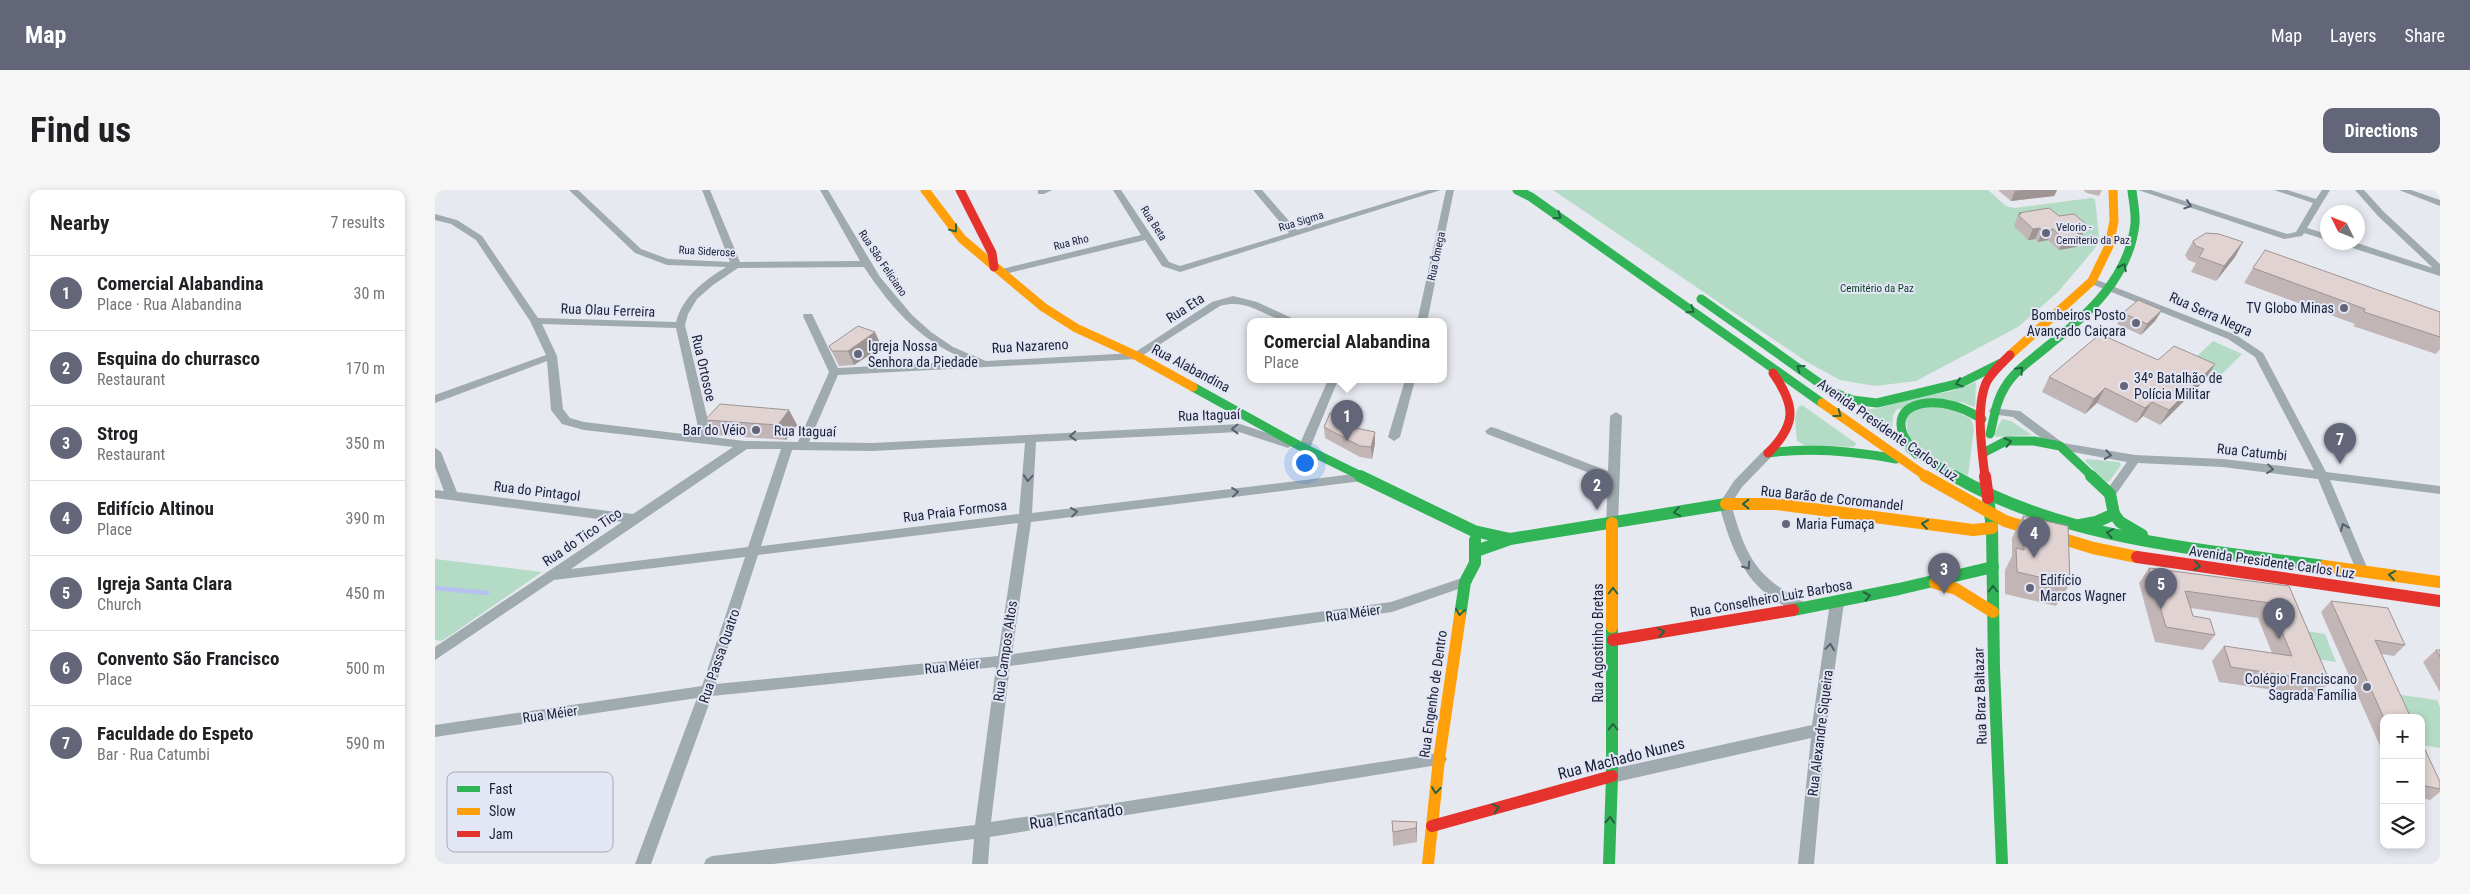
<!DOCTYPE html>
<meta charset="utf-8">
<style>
body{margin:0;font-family:"Roboto Condensed",sans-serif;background:#f6f6f6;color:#202124}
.controls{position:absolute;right:15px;bottom:15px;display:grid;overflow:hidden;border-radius:10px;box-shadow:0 2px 8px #0003}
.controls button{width:45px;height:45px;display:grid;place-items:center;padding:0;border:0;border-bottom:1px solid #e0e0e0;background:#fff;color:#202124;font:25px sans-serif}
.compass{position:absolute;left:1885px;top:15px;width:45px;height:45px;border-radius:50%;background:#fff;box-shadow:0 2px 8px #0003;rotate:313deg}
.you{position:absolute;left:869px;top:272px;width:18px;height:18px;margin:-12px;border:4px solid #fff;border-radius:50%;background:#1a73e8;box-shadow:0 0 0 8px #1a73e833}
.badge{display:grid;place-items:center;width:32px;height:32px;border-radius:50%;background:#636678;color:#fff;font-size:16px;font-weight:700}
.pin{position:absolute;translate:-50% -41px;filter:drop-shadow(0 1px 2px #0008)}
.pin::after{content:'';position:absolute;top:26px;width:18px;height:15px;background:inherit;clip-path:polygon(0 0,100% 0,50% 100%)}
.popup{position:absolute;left:812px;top:128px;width:200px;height:65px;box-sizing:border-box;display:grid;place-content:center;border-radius:10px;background:#fff;filter:drop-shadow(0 1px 4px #0005);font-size:16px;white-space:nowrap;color:#757577}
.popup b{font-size:19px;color:#202124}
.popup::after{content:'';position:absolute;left:50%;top:100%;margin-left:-10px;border:10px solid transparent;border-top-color:#fff}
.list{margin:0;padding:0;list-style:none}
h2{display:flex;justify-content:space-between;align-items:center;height:65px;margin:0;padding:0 20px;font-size:21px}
h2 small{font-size:16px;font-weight:400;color:#757577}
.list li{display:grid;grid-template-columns:32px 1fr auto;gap:15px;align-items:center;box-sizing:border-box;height:75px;padding:0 20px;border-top:1px solid #e0e0e0}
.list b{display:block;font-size:19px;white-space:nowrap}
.list p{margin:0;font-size:16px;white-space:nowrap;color:#757577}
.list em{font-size:16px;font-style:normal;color:#757577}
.icon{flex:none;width:28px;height:28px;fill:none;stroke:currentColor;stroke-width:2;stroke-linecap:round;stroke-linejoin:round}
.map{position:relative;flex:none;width:2005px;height:674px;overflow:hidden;border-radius:10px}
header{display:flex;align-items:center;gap:30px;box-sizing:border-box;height:70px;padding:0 25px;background:#636678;color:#fff}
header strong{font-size:24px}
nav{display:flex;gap:28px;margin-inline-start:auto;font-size:18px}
.intro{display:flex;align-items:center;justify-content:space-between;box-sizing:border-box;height:120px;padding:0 30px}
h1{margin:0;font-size:35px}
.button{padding:12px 22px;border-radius:10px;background:#636678;color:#fff;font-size:18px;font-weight:700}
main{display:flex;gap:30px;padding:0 30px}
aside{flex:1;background:#fff;border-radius:10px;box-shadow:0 2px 8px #0003}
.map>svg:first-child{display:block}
.green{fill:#b4dbc6}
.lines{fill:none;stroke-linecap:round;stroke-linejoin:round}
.stream{stroke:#b7c1f1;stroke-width:4.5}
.street{fill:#a0abaf;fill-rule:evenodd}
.fast-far1{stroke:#30b455;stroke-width:9}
.fast{stroke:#30b455;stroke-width:12}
.slow-far1{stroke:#ff9f0a;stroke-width:9}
.slow{stroke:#ff9f0a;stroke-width:12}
.jam-far1{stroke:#e5322d;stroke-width:9}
.jam{stroke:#e5322d;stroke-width:12}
.wall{fill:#c1b5b5}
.shaded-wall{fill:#9d9493}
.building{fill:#e0d3d2;stroke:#9d9493}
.oneway{stroke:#575f6e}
.oneway2{stroke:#256345}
.poi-dot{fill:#636678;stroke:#e3e6f4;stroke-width:2}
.labels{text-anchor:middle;stroke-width:4;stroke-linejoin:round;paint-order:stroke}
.far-street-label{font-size:11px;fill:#1c2038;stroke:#e3e6f4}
.far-poi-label{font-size:11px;fill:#1c2038;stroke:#e3e6f4;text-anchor:start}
.far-park-label{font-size:11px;fill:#043d22;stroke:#e3e6f4}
.street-label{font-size:14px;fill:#1c2038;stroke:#e3e6f4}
.poi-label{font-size:14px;fill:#1c2038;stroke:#e3e6f4;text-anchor:end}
.near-street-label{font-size:16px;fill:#1c2038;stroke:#e3e6f4}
.key{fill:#e3e6f4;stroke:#a7abbc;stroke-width:1}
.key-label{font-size:14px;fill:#1c2038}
</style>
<header>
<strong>Map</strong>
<nav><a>Map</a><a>Layers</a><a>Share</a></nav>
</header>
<div class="intro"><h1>Find us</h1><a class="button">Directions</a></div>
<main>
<aside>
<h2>Nearby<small>7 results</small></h2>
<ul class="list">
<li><span class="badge">1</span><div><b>Comercial Alabandina</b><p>Place · Rua Alabandina</p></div><em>30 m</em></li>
<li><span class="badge">2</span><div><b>Esquina do churrasco</b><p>Restaurant</p></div><em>170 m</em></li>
<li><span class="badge">3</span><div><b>Strog</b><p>Restaurant</p></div><em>350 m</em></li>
<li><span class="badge">4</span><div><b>Edifício Altinou</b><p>Place</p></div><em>390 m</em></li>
<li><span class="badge">5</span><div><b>Igreja Santa Clara</b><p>Church</p></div><em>450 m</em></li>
<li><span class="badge">6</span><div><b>Convento São Francisco</b><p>Place</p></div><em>500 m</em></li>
<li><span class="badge">7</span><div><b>Faculdade do Espeto</b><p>Bar · Rua Catumbi</p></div><em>590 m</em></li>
</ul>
</aside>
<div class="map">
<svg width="2005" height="674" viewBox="0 0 2005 674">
<rect width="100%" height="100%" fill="#e7e9f0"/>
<g class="green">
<polygon points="1118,0 1553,0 1571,16 1579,18 1656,8 1660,9 1664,46 1661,57 1623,102 1583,137 1481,191 1440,196 1405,190 1372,172"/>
<polygon points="1778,151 1807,164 1785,186 1756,172"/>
<polygon points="1541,192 1540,217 1526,212 1462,219 1458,225 1457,238 1454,240 1426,220 1444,218 1483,207 1517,201"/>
<polygon points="1367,215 1422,254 1418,257 1369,255 1362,251 1360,229 1363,217"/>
<polygon points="1508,215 1536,229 1539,239 1533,286 1500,270 1473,247 1471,227 1482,218"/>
<polygon points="1567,229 1576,231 1597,245 1561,247 1559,244"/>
<polygon points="1652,269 1684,272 1686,275 1674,292 1670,291 1650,271"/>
<polygon points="0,369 107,382 7,451 0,450"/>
<polygon points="1865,440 1890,444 1901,472 1876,468"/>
<polygon points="1959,504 2002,510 2005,517 2005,558 1986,555 1986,528 1971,528"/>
</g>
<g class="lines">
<polyline class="stream" points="0,398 52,403"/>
<g class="street">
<path d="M134,0H143L206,59L233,69L295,72L267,0H275L305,72L425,71L385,0H393L445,87L477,125L496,142L518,157L551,171L699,163L777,112L798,106L822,112L861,130L862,132C831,132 817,107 785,116L702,169L403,185L374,252L438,253L805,234L857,251L859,254L853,258L804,242L601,252L597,323L927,283L933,287L927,291L596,332L577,464L956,412L1030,387L1035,389L1037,392L1035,395L957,422L575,476L556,632L1004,563L1009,564L1012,569L1009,574L555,647L553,674H537L539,649L338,674H269L271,669L277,666L540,635L561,477L277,506L216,674H200L262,508L0,547V535L267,496L310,367L119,390L0,470V457L187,332L0,308V300L9,301L0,277V258L6,262L22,302L198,324L298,257L149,240L127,234L116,220L112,171L0,213V205L111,165L95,131L41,50L16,34L0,30V24L22,30L47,46L103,128L241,132C248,106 269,91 291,77L232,75L200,63ZM429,77C456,118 489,156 537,171L403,178L378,126L377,124H369L368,126L394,182L363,252L310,251L277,247L250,135L253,124L262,109L278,95L303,78ZM107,134L241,138L265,246L149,232L135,228L128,219L122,166ZM590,253L584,324L326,356L357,260L438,261ZM312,259H346L313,357L136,379ZM583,333L563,466L281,494L323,365Z"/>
<polygon points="603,0 617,0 609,4 603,4"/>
<polygon points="678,0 686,0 734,72 745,76 854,43 818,0 827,0 862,40 993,0 1006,0 745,82 727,76 710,50 566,85 563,84 563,80 706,45"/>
<polygon points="1011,0 1019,0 992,132 982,132"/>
<polygon points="1703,0 1716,0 1852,44 1861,42 1878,13 1839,0 1852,0 1881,9 1887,0 1895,0 1872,38 1892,44 1892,50 1869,43 1867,46 1849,49"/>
<polygon points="1920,0 1929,0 1949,22 2005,74 2005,86 1905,54 1904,52 1919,52 1998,78 1943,26"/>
<polygon points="1964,0 1976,0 2005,10 2005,16"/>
<polygon points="1657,88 1801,145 1828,163 1891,282 2005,296 2005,304 1895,290 1934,382 1933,385 1923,385 1922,382 1883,289 1788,277 1703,273 1679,307 1671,307 1669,304 1671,301 1692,272 1621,259 1578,227 1556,224 1554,221 1556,218 1585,221 1628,253 1700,265 1788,269 1879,280 1820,167 1793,149 1654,93 1652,91"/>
<polygon points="893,190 903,190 875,258 873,261 865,261 863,258"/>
<polygon points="970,190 980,190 965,247 959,251 953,247"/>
<polygon points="1181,222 1187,226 1183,333 1177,337 1171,333 1173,290 1052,244 1050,241 1056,237 1060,238 1173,281 1175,226"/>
<path d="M1333,259L1337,260L1339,263L1337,266L1307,297L1296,314C1312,369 1320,386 1372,414L1374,418L1372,422L1367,423C1314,406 1297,363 1284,314L1299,291L1329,260Z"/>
<polygon points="1402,408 1407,409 1409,413 1391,540 1379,674 1363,674 1376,548 1177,593 1172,591 1169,586 1172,581 1177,579 1377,535 1395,413 1397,409"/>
</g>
<g class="fast-far1">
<polyline points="1082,0 1096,7 1387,213"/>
<polyline points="1266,109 1404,207"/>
<polyline points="758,197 863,255 928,287"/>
<polyline points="1400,203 1417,210 1442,213 1526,193 1568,172"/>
<path d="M1555,244C1559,228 1561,211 1570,197C1580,180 1599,168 1614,155C1654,124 1694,87 1700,34C1701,23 1698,11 1697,0"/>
<polyline points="1475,259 1521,287"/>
<polyline points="1550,262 1571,251 1599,251 1625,256 1658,287"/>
<path d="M1333,263C1377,257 1418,261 1461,269"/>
<path d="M1481,264C1477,258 1471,251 1468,244C1457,214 1493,209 1515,215C1526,217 1537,223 1547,229"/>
</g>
<g class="fast">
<polyline points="925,286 1039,341 1075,349"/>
<path d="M1519,286C1630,350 1764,359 1889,376"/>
<polyline points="1656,286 1675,304 1679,324"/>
<polyline points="1553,308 1557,338 1559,478 1567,674"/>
<polyline points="1645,335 1661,332 1679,324 1685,332 1707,345"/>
<polyline points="1041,361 1075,349 1291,314"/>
<polyline points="1358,420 1464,399 1558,377"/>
<polyline points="1025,426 1030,392 1040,373 1040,350"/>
<polyline points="1174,674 1177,586 1177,437"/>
</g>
<g class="slow-far1">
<polyline points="490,0 527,49 608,117 641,138 702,166 758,197"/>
<polyline points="1575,165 1657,91 1674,56 1679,31 1678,0"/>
<polyline points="1387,213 1492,287"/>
</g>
<g class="slow">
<polyline points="1490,286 1570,331 1658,358 1702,367"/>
<polyline points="1291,314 1341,314 1538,340 1557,338"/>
<polyline points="1177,333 1177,437"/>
<polyline points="1889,376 2005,392"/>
<polyline points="1500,393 1521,399 1558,422"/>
<polyline points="993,674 1004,569 1025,426"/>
</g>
<g class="jam-far1">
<polyline points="525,0 557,63 559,77"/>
<path d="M1333,263C1362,234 1361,216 1338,183"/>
<path d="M1550,287C1547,261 1540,216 1552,191C1558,181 1567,173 1575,165"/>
</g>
<g class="jam">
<polyline points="1550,286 1553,308"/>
<polyline points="1702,367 2005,411"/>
<polyline points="1178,450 1358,420"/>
<polyline points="997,636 1177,586"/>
</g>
</g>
<g class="wall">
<polygon points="1563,0 1622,0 1619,6 1576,11"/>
<polygon points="1648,0 1667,0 1664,6 1652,3"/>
<polygon points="1584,23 1624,26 1652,35 1647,45 1645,46 1646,46 1641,57 1624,60 1613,50 1603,52 1600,49 1593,50 1579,36"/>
<polygon points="1758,51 1808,52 1800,67 1781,91 1756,82 1761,73 1753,70 1750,65"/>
<polygon points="1818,78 2005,122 2005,159 2001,164 1918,136 1920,134 1809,93"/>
<polygon points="1727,120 1720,131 1706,145 1682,134 1688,123"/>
<polygon points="394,156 447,157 419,175 404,176"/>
<polygon points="1723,170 1771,189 1725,235 1708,226 1701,233 1662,213 1650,224 1607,202 1614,187"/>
<polygon points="354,220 362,235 351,250 280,245 270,230"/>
<polygon points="917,229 918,238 940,242 940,253 937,269 925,267 890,248 889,237"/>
<polygon points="1588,326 1635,394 1621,416 1570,404 1570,380 1577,366 1577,348"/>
<polygon points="1714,378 1854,396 1895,492 1881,506 1784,492 1777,471 1789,456 1837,463 1823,428 1756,418 1758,426 1780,445 1768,460 1720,452 1704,393"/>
<polygon points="1896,411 1970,455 1959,466 1947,464 1949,528 1949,565 1886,422"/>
<polygon points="2001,460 2005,460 2005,502 1988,472"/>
<polygon points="1986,551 2005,592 2005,602 1995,610 1986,608"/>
<polygon points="957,631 982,632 982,652 958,656"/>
</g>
<g class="shaded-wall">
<polygon points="1588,0 1622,0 1619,6 1576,11 1580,1"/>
<polygon points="1652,35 1647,45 1630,48 1635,37"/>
<polygon points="1605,38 1600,49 1593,50 1598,39"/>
<polygon points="1618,39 1613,50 1603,52 1608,41"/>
<polygon points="1646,46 1641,57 1624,60 1629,49"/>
<polygon points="1808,52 1800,67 1781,91 1789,76"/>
<polygon points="1727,120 1720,131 1706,145 1712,134"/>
<polygon points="440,142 447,157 419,175 413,161"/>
<polygon points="1780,174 1771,189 1725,235 1734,220"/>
<polygon points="1670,198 1662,213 1650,224 1659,209"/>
<polygon points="1717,212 1708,226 1701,233 1710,218"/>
<polygon points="354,220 362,235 351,250 343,235"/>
<polygon points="940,242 940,253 937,269 936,257"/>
<polygon points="982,632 982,652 981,638"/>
</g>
<g class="building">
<polygon points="1614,18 1624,26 1639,24 1652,35 1635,37 1646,46 1629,49 1618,39 1608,41 1605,38 1598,39 1583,25 1586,24 1584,23"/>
<polygon points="1771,43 1784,44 1808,52 1789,76 1764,67 1769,59 1761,56 1758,51"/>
<polygon points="1830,60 2005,122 2005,147 1929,122 1930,119 1818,78"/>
<polygon points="1703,110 1727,120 1712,134 1688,123"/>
<polygon points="423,136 440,142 413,161 397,161 394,156"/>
<polygon points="1665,144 1723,170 1739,156 1780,174 1734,220 1717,212 1710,218 1670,198 1659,209 1614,187"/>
<polygon points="285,214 354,220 343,235 270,230"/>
<polygon points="895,223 917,229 916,237 940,242 936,257 925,256 889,237"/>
<polygon points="1588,326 1633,336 1635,394 1582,382 1581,358 1589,360"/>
<polygon points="1714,378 1854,396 1895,492 1796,477 1789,456 1857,466 1835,413 1750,401 1758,426 1775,429 1780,445 1731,437"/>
<polygon points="1896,411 1953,418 1970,455 1940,450 1976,528 1949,528"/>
<polygon points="2001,460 2005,460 2005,467"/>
<polygon points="1986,551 2005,592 2005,599 1986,595"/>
<polygon points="957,631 982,632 981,638 958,642"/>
</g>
<defs><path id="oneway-chevron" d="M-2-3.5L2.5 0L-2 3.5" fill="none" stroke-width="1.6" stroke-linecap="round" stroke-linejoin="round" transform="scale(1.25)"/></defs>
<g class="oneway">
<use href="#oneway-chevron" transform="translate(1753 15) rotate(18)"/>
<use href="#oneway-chevron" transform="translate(800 239) rotate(179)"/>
<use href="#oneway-chevron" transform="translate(638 246) rotate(177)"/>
<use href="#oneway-chevron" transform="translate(1673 265) rotate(9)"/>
<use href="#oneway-chevron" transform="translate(1835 279) rotate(7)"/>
<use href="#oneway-chevron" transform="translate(593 288) rotate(94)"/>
<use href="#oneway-chevron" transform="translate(800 302) rotate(-7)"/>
<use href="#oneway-chevron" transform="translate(639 322) rotate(-7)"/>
<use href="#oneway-chevron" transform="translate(1909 337) rotate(-113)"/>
<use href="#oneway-chevron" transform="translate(1312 376) rotate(55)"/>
<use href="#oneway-chevron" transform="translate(1395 457) rotate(-82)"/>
</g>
<g class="oneway2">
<use href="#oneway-chevron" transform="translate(1123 26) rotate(35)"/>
<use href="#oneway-chevron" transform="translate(519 39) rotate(53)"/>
<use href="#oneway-chevron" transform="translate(1688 77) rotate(-63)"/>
<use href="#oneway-chevron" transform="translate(1256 120) rotate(35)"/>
<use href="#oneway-chevron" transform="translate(1365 178) rotate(-144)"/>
<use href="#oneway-chevron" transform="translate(1585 180) rotate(-46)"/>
<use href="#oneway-chevron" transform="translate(1524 193) rotate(162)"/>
<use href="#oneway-chevron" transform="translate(1403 224) rotate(36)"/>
<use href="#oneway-chevron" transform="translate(1573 252) rotate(-12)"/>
<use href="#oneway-chevron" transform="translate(1311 314) rotate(-180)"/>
<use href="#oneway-chevron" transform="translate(1242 322) rotate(170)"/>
<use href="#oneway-chevron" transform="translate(1490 334) rotate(-172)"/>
<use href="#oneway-chevron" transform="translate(1675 343) rotate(-169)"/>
<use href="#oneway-chevron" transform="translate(1762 376) rotate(8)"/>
<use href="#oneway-chevron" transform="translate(1957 385) rotate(-172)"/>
<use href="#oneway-chevron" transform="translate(1558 399) rotate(-90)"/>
<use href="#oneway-chevron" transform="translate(1178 401) rotate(-90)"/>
<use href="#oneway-chevron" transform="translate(1432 406) rotate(-12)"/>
<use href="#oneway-chevron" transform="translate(1025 422) rotate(98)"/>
<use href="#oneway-chevron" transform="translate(1226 442) rotate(-10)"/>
<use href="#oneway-chevron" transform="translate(1178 537) rotate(-90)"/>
<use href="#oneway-chevron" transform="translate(1001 600) rotate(96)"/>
<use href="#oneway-chevron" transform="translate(1061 618) rotate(-15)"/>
<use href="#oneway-chevron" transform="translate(1175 630) rotate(-87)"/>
</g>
<g class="poi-dot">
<circle cx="1611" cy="43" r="5"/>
<circle cx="1909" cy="118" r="5"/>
<circle cx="1701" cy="133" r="5"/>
<circle cx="423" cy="164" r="5"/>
<circle cx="1689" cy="196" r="5"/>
<circle cx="321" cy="240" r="5"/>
<circle cx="1351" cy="334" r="5"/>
<circle cx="1595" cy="398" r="5"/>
<circle cx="1932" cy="497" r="5"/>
</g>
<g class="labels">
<g class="far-street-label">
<text transform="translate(866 31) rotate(-17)" y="4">Rua Sigma</text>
<text transform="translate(719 33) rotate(57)" y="4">Rua Beta</text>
<text transform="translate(636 52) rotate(-14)" y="4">Rua Rho</text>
<text transform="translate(272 61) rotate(3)" y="4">Rua Siderose</text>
<text transform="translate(1001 66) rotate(-78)" y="4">Rua Ômega</text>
<text transform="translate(448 73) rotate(56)" y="4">Rua São Feliciano</text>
</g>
<g class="far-poi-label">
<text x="1621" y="41">Velorio -<tspan x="1621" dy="13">Cemiterio da Paz</tspan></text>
</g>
<g class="far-park-label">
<text x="1442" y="102">Cemitério da Paz</text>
</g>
<g class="street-label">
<text transform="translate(750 118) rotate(-33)" y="5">Rua Eta</text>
<text transform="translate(173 120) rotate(2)" y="5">Rua Olau Ferreira</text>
<text transform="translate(1776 124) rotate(24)" y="5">Rua Serra Negra</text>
<text transform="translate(595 156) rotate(-3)" y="5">Rua Nazareno</text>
<text transform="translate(269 178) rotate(77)" y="5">Rua Ortosoe</text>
<text transform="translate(756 178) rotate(28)" y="5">Rua Alabandina</text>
<text transform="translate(774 225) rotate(-2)" y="5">Rua Itaguaí</text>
<text transform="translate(1453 240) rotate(35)" y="5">Avenida Presidente Carlos Luz</text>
<text transform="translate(370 241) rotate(1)" y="5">Rua Itaguaí</text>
<text transform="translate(1817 262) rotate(6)" y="5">Rua Catumbi</text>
<text transform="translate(102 301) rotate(7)" y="5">Rua do Pintagol</text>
<text transform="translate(1397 308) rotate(6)" y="5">Rua Barão de Coromandel</text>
<text transform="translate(520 321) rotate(-7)" y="5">Rua Praia Formosa</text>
<text transform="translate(147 347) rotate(-34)" y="5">Rua do Tico Tico</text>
<text transform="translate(1837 372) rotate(8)" y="5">Avenida Presidente Carlos Luz</text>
<text transform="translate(1336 408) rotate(-10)" y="5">Rua Conselheiro Luiz Barbosa</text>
<text transform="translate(918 423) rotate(-8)" y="5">Rua Méier</text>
<text transform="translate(1163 453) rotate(-90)" y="5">Rua Agostinho Bretas</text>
<text transform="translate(570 461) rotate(-82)" y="5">Rua Campos Altos</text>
<text transform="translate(284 466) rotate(-71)" y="5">Rua Passa Quatro</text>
<text transform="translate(517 476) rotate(-6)" y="5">Rua Méier</text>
<text transform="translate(998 504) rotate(-82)" y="5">Rua Engenho de Dentro</text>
<text transform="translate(1545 506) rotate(-92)" y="5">Rua Braz Baltazar</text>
<text transform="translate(115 524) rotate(-8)" y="5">Rua Méier</text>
<text transform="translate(1385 543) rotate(-83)" y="5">Rua Alexandre Siqueira</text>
</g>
<g class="poi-label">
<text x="1899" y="123">TV Globo Minas</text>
<text x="1691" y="130">Bombeiros Posto<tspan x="1691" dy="16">Avançado Caiçara</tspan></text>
<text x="433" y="161" text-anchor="start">Igreja Nossa<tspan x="433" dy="16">Senhora da Piedade</tspan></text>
<text x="1699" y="193" text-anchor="start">34º Batalhão de<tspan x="1699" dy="16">Polícia Militar</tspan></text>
<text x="311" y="245">Bar do Véio</text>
<text x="1361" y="339" text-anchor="start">Maria Fumaça</text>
<text x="1605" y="395" text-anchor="start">Edifício<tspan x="1605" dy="16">Marcos Wagner</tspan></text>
<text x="1922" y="494">Colégio Franciscano<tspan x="1922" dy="16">Sagrada Família</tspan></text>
</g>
<g class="near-street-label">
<text transform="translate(1186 568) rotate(-14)" y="6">Rua Machado Nunes</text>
<text transform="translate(641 626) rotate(-9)" y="6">Rua Encantado</text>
</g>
</g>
<rect x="12" y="582" width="166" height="80" rx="8" class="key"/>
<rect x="22" y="596" width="23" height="6" fill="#30b455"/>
<rect x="22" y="618" width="23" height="7" fill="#ff9f0a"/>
<rect x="22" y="641" width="23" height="6" fill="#e5322d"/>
<g class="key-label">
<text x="54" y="604">Fast</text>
<text x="54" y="626">Slow</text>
<text x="54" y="649">Jam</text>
</g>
</svg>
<div class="controls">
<button>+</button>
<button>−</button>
<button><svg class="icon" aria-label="layers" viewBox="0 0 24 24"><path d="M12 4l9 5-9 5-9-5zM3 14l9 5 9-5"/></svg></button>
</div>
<svg class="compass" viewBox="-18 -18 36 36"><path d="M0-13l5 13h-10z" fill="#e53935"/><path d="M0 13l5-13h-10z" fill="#757577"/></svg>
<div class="you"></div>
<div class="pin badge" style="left:912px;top:251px">1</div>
<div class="popup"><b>Comercial Alabandina</b>Place</div>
<div class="pin badge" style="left:1162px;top:320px">2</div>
<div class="pin badge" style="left:1509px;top:404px">3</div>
<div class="pin badge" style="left:1599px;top:368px">4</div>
<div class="pin badge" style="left:1726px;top:419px">5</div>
<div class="pin badge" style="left:1844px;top:449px">6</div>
<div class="pin badge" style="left:1905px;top:274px">7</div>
</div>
</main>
